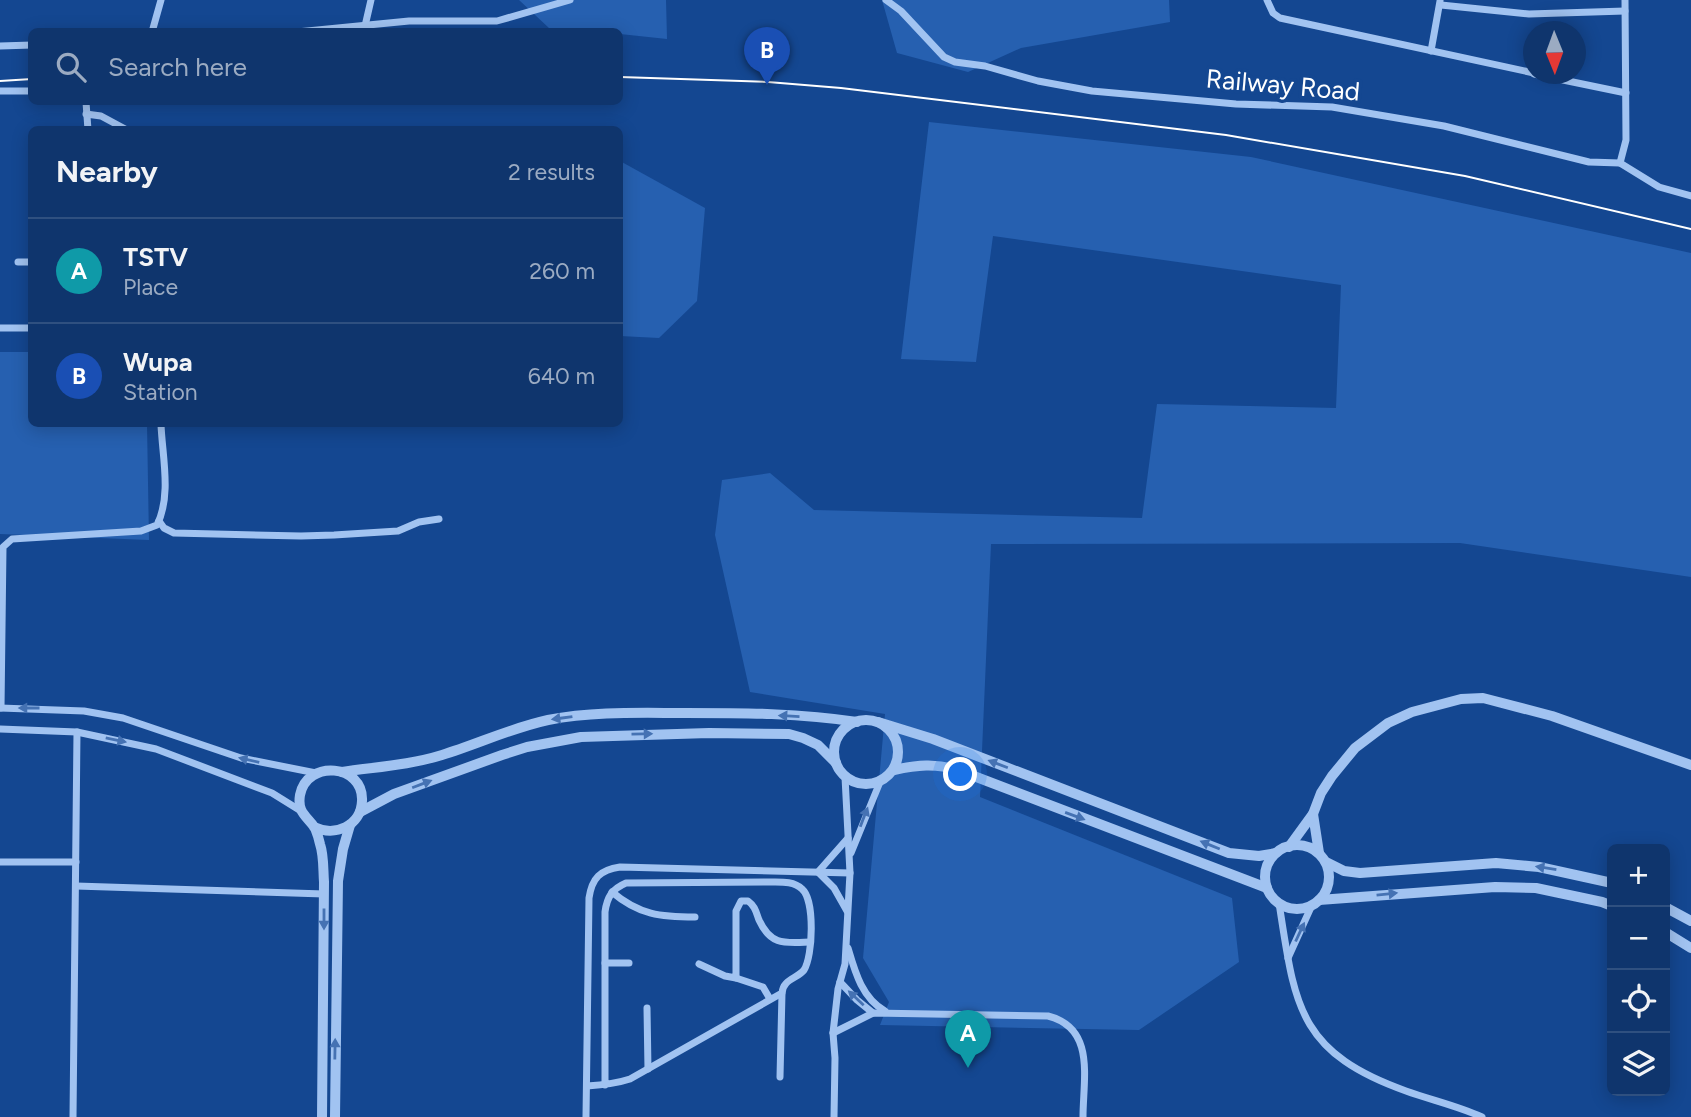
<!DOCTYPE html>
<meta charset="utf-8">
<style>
body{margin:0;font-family:Figtree,sans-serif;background:#183d72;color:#f1f3f6}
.controls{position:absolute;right:21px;bottom:21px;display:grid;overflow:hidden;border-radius:10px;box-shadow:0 4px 18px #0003}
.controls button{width:63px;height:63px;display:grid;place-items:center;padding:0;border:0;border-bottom:2px solid #2f5080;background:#0f356d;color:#f1f3f6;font:35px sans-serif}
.compass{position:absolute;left:1523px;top:21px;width:63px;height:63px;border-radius:50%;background:#0f356d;box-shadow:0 4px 18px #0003;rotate:179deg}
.you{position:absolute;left:961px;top:775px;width:24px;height:24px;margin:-18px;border:5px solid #fff;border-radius:50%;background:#1a73e8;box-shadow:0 0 0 10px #1a73e833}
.badge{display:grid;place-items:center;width:46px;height:46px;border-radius:50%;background:#ffd661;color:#fff;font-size:23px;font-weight:700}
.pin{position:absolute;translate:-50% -58px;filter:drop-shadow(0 2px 4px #0008)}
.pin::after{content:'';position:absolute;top:37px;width:24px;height:21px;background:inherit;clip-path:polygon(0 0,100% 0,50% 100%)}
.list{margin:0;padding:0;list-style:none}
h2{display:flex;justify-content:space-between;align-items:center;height:91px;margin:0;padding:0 28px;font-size:30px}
h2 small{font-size:23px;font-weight:400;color:#9babc2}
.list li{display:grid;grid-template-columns:46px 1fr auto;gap:21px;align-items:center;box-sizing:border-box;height:105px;padding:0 28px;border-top:2px solid #2f5080}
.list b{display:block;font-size:26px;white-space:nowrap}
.list p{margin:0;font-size:23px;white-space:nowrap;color:#9babc2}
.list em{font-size:23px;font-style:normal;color:#9babc2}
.icon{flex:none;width:38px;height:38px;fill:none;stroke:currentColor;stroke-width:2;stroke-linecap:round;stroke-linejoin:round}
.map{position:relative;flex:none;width:1691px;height:1117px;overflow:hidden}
.search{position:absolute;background:#0f356d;box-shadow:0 4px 18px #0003;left:28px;top:28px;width:595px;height:77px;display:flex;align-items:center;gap:18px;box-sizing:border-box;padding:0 24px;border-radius:10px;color:#9babc2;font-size:26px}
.panel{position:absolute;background:#0f356d;box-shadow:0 4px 18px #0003;left:28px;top:126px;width:595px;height:301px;border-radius:10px}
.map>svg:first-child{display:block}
.green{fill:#2660b0}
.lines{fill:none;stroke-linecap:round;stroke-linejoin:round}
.minor{stroke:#a1c3f1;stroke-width:7}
.tertiary{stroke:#a1c3f1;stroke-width:10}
.tram{stroke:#fff;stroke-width:2}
.oneway{fill:#4572b3}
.labels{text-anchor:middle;stroke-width:7;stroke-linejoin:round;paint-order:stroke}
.street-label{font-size:26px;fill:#fff;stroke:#144791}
</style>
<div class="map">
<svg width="1691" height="1117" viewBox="0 0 1691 1117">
<rect width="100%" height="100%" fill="#144791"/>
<g class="green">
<polygon points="519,0 666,0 667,39 620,34 620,32 549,28"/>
<polygon points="882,0 1169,0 1170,22 1021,48 968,72 897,53"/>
<polygon points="929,122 1251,157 1691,253 1691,577 1460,543 991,544 980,797 1232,898 1239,962 1139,1030 880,1025 889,1002 863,958 885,714 750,692 715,535 722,480 770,473 814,510 1142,518 1157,404 1336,408 1341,285 993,236 976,362 901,359"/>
<polygon points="620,161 705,208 697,301 659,338 620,336"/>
<polygon points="0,352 31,352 32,424 147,424 149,540 0,534"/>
</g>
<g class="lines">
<g class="minor">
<polyline points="886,0 901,11 944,57 955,62 985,66 1038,81 1092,91 1236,104 1332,107 1444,126 1589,162 1620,163 1659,187 1691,196"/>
<polyline points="1267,0 1273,13 1280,18 1534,73"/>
<polyline points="1441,5 1529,14 1625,11"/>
<polyline points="365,26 371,0"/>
<polyline points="152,32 161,0"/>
<polyline points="297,32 409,21 497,21 570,0"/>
<polyline points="0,46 32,45"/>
<polyline points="1431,51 1440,1"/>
<polyline points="1534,74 1626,93"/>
<polyline points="0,91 32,91"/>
<polyline points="86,102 88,130"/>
<polyline points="86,114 101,116 127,130"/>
<polyline points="1620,163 1626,140 1625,0"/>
<polyline points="18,262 32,262"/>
<polyline points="1,328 32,328"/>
<polyline points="159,521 164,528 174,533 301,536 334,535 398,531 419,522 439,519"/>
<polyline points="0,708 84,711 123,718 241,758 316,773"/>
<path d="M1,708L3,547L12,539L141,531L157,525C172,495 162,455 161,424"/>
<polyline points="0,729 77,732 156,749 272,793 301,811"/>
<polyline points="851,853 880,782"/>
<polyline points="0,862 76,862"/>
<polyline points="76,886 324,894"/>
<path d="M612,892C639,915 661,917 695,917"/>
<path d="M1279,903C1295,1005 1297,1052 1406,1091C1431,1100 1458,1106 1482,1117"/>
<polyline points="847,911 834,888 818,872 848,838"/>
<path d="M848,948C855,972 862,998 885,1011"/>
<polyline points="1288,958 1312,905"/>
<polyline points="605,963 629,963"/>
<path d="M699,964L725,976L736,978V911L741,901H748C755,906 756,912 759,920C771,946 785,943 810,942"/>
<polyline points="736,978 763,987 770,999"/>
<polyline points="840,982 857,1000 873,1013"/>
<polyline points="647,1008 648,1069"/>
<path d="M833,1033L873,1013L1048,1016C1096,1028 1083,1079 1083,1117"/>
<polyline points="780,1077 782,993"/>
<path d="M587,1086C602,1085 615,1084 630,1079L782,993C783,979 797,979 804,970C813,956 815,900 802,889C794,881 781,882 770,882L626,883C612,889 607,897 605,912V1085"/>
<polyline points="73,1117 77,732"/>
<path d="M586,1117L589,898C592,878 600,870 620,867L850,873"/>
<polyline points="834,1117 835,1058 833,1033 838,989 845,964 850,873 845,777"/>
</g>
<g class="tertiary">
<circle cx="866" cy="752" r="32"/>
<polyline points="878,722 933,739 1229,853 1259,856 1276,853"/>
<path d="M894,770C917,765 935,763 958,770L1267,888"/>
<path d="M342,772C375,767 410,765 442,755C478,744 511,728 548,720C594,711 640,713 686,713C743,713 801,713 857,722"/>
<polyline points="360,812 394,794 502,755 527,747 581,737 709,733 789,734 803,738 818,745 836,763"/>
<polyline points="1313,814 1319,853"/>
<path d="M314,827C335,837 361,826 362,801C364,764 307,759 300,795C297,813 307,816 315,828C317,833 319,839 320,844C324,856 323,869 324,882L322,1117"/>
<circle cx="1297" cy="877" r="32"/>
<polyline points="1289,847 1313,814 1321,793 1332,776 1355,748 1388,723 1412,712 1461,699 1483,698 1552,716 1691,765"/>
<polyline points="1326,862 1344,871 1360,873 1496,863 1539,867 1612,883"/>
<polyline points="1319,900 1495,887 1536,888 1602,902 1612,906"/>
<polyline points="1665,907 1691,921"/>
<polyline points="1665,932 1691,948"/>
<polyline points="335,1117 338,881 343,849 350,825"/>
</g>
<g class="tram">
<polyline points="620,77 768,82 841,88 1226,135 1465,176 1691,229"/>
<polyline points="0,81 32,79"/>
</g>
</g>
<defs><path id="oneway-solid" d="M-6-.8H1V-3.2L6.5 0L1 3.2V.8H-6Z" transform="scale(1.75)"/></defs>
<g class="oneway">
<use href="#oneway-solid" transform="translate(29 708) rotate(180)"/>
<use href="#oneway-solid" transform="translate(789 716) rotate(-177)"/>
<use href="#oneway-solid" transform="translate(562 718) rotate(172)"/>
<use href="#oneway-solid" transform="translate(642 734) rotate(-1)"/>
<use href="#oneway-solid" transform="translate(116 740) rotate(12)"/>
<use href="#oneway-solid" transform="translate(249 760) rotate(-167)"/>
<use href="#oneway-solid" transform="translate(998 764) rotate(-159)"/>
<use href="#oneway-solid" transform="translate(422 784) rotate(-21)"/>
<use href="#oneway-solid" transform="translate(1075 816) rotate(20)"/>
<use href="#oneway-solid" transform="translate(864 817) rotate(-69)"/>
<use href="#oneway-solid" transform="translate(1210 845) rotate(-158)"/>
<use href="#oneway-solid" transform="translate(1546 868) rotate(-171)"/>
<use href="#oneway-solid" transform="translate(1387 894) rotate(-6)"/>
<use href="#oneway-solid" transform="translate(324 919) rotate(90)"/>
<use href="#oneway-solid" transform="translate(1300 932) rotate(-65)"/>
<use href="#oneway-solid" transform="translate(856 998) rotate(-137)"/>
<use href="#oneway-solid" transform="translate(335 1049) rotate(-89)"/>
</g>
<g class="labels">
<g class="street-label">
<text transform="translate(1283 85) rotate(5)" y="9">Railway Road</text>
</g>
</g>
</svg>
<div class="controls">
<button>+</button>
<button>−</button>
<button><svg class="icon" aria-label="locate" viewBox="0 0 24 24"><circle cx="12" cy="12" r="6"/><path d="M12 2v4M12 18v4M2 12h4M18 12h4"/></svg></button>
<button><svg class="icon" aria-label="layers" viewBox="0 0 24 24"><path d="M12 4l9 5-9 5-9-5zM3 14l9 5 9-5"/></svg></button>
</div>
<svg class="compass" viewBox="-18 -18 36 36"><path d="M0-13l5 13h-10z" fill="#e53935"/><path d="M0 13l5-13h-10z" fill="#9babc2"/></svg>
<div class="you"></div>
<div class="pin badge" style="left:968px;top:1068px;background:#0f9aa8">A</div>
<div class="pin badge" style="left:767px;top:85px;background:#1a4fb4">B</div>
<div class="search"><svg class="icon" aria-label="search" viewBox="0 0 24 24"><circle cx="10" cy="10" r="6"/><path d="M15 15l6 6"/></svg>Search here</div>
<section class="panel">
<h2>Nearby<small>2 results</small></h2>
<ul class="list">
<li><span class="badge" style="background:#0f9aa8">A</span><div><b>TSTV</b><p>Place</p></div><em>260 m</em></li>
<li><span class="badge" style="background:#1a4fb4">B</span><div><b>Wupa</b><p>Station</p></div><em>640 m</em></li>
</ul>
</section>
</div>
